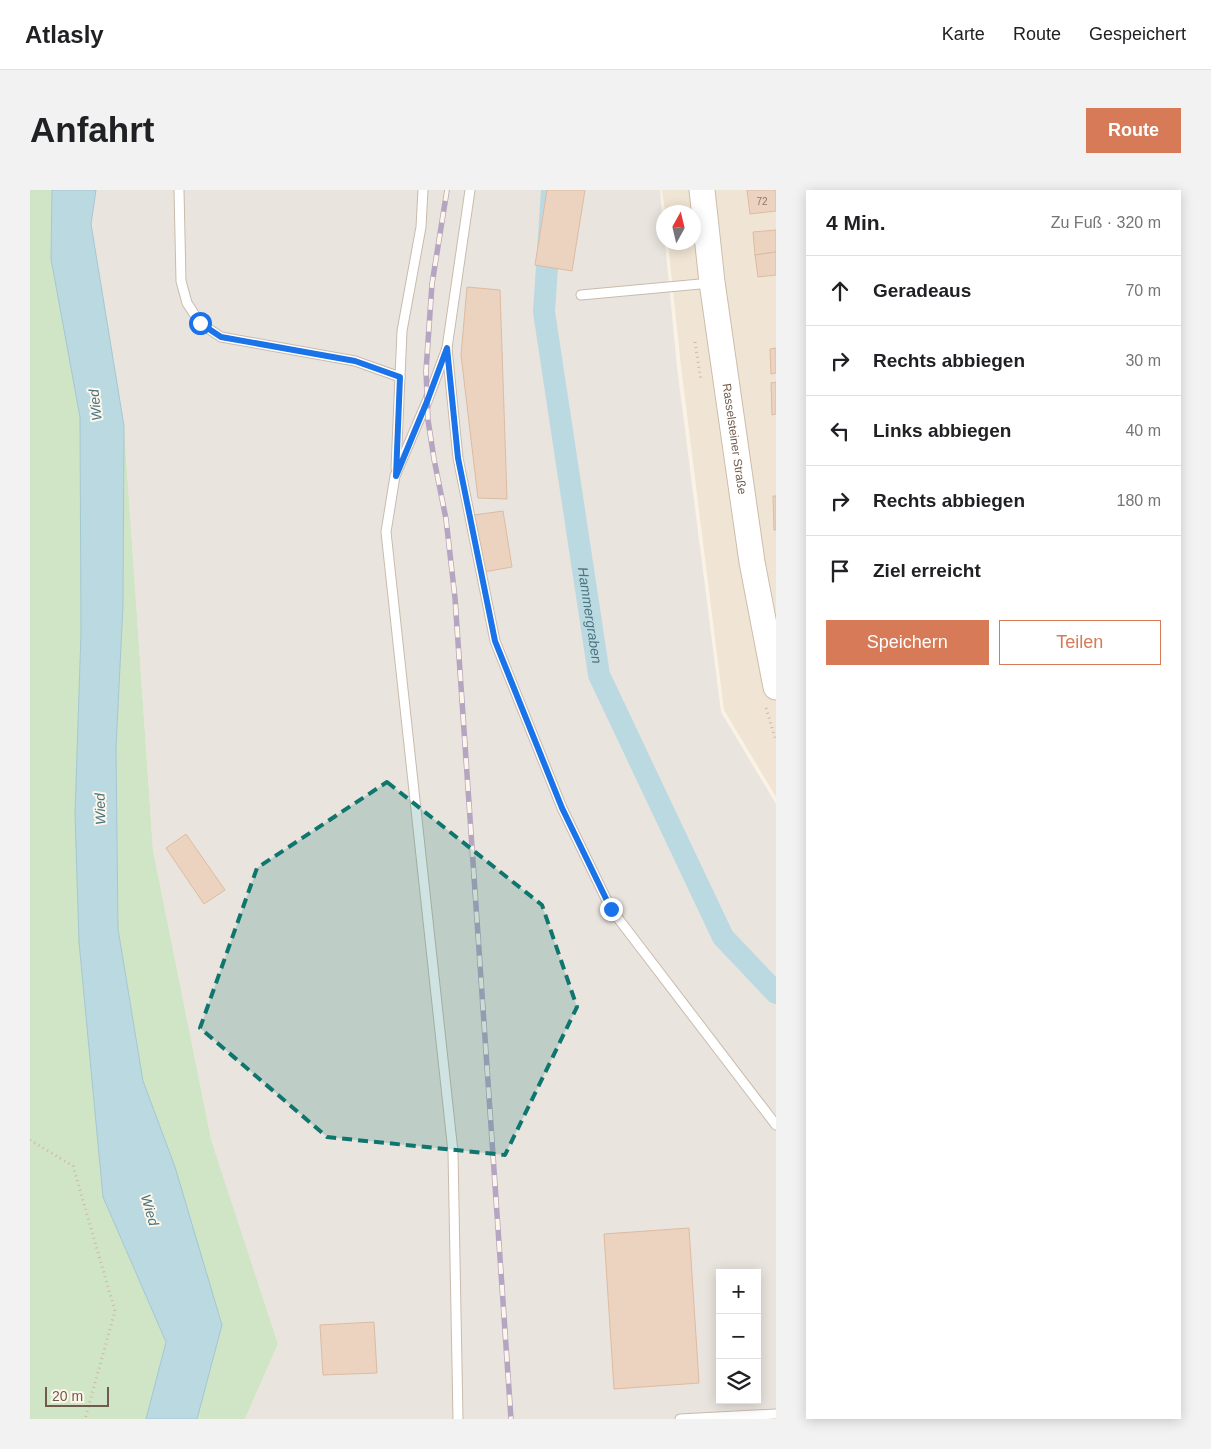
<!DOCTYPE html>
<html lang="de">
<meta charset="utf-8">
<style>
body{margin:0;font-family:Arial,sans-serif;background:#f2f2f2;color:#202124}
.controls{position:absolute;right:15px;bottom:15px;display:grid;overflow:hidden;border-radius:0px;box-shadow:0 2px 12px #0003}
.controls button{width:45px;height:45px;display:grid;place-items:center;padding:0;border:0;border-bottom:1px solid #e0e0e0;background:#fff;color:#202124;font:25px sans-serif}
.compass{position:absolute;left:626px;top:15px;width:45px;height:45px;border-radius:50%;background:#fff;box-shadow:0 2px 12px #0003;rotate:8deg}
.scale{position:absolute;left:15px;bottom:12px;width:64px;box-sizing:border-box;padding-left:5px;border:2px solid #6f5b4d;border-top:0;font-size:14px;line-height:18px;white-space:nowrap;color:#6f5b4d;-webkit-text-stroke:4px #fdf6ea;paint-order:stroke}
.stop{position:absolute;width:15px;height:15px;margin:-11px;border:4px solid #1a73e8;border-radius:50%;background:#fff}
.stop.end{background:#1a73e8;border-color:#fff;box-shadow:0 1px 5px #0008}
.list{margin:0;padding:0;list-style:none}
h2{display:flex;justify-content:space-between;align-items:center;height:65px;margin:0;padding:0 20px;font-size:21px}
h2 small{font-size:16px;font-weight:400;color:#757577}
.list li{display:grid;grid-template-columns:32px 1fr auto;gap:15px;align-items:center;box-sizing:border-box;height:70px;padding:0 20px;border-top:1px solid #e0e0e0}
.list b{display:block;font-size:19px;white-space:nowrap}
.list em{font-size:16px;font-style:normal;color:#757577}
.actions{display:flex;gap:10px;padding:15px 20px}
.actions a{flex:1;padding:11px 0;border:1px solid #d67a57;border-radius:0px;text-align:center;font-size:18px;color:#d67a57}
.actions .main{background:#d67a57;color:#fff}
.icon{flex:none;width:28px;height:28px;fill:none;stroke:currentColor;stroke-width:2;stroke-linecap:round;stroke-linejoin:round}
.map{position:relative;flex:none;width:746px;height:1229px;overflow:hidden;border-radius:0px}
header{display:flex;align-items:center;gap:30px;box-sizing:border-box;height:70px;padding:0 25px;background:#fff;border-bottom:1px solid #e0e0e0}
header strong{font-size:24px}
nav{display:flex;gap:28px;margin-inline-start:auto;font-size:18px}
.intro{display:flex;align-items:center;justify-content:space-between;box-sizing:border-box;height:120px;padding:0 30px}
h1{margin:0;font-size:35px}
.button{padding:12px 22px;border-radius:0px;background:#d67a57;color:#fff;font-size:18px;font-weight:700}
main{display:flex;gap:30px;padding:0 30px}
aside{flex:1;background:#fff;border-radius:0px;box-shadow:0 2px 12px #0003}
.map>svg:first-child{display:block}
.residential{fill:#f0e5d4}
.industrial{fill:#eae4de;fill-rule:evenodd}
.green{fill:#d0e5c5}
.water{fill:#bbd9e1;stroke:#a3c7d1}
.lines{fill:none;stroke-linecap:round;stroke-linejoin:round}
.canal{stroke:#bbd9e1;stroke-width:22}
.building{fill:#ecd3bf;stroke:#ddbba1}
.service-casing{stroke:#c9bbac;stroke-width:11}
.secondary-casing{stroke:#cebdad;stroke-width:27}
.path{stroke:#d0b7a3;stroke-width:3;stroke-dasharray:1 4;stroke-linecap:butt}
.service{stroke:#fff;stroke-width:9}
.secondary{stroke:#fff;stroke-width:25}
.rail-casing{stroke:#b6a5c1;stroke-width:5.5}
.rail{stroke:#fdf6ea;stroke-width:4;stroke-dasharray:11;stroke-linecap:butt}
.route{stroke:#1a73e8;stroke-width:6}
.marked{fill:#0f766e;fill-opacity:0.2;stroke:#0f766e;stroke-width:4;stroke-dasharray:10 6;stroke-linejoin:round}
.labels{text-anchor:middle;stroke-width:4;stroke-linejoin:round;paint-order:stroke}
.number-label{font-size:10px;fill:#8e796a}
.street-label{font-size:12px;fill:#6f5b4d;stroke:#fdf6ea}
.water-label{font-size:14px;font-style:italic;fill:#497480;stroke:#fdf6ea}
</style>
<header>
<strong>Atlasly</strong>
<nav><a>Karte</a><a>Route</a><a>Gespeichert</a></nav>
</header>
<div class="intro"><h1>Anfahrt</h1><a class="button">Route</a></div>
<main>
<div class="map">
<svg width="746" height="1229" viewBox="0 0 746 1229">
<rect width="100%" height="100%" fill="#f9f2e5"/>
<polygon class="residential" points="632,0 746,0 746,607 694,520 651,176 638,53 664,52 664,22 635,22"/>
<path class="industrial" d="M66,0H630L634,52L635,53L647,177L691,522L746,614V1229H215L248,1154L181,949L123,660L94,236L61,34ZM690,1083H727V1210H690Z"/>
<g class="green">
<polygon points="0,0 22,0 21,69 50,227 51,443 45,624 49,752 73,1007 136,1152 116,1229 0,1229"/>
<polygon points="94,236 123,660 181,949 248,1154 215,1229 165,1229 145,977 113,891 88,739 86,558 93,415"/>
</g>
<polygon class="water" points="22,0 66,0 61,34 94,236 93,415 86,558 88,739 113,891 145,977 192,1135 167,1229 116,1229 136,1152 73,1007 49,752 45,624 51,443 50,227 21,69"/>
<g class="lines">
<path class="canal" id="s1" d="M522,0L514,122L569,485L693,747L746,803"/>
</g>
<g class="building">
<polygon points="517,0 555,0 542,81 505,75"/>
<polygon points="717,0 746,0 746,21 720,24"/>
<polygon points="746,40 746,62 725,65 723,42"/>
<polygon points="746,62 746,85 728,87 725,65"/>
<polygon points="437,97 470,100 477,309 448,308 431,165"/>
<polygon points="746,158 746,183 741,184 740,159"/>
<polygon points="746,192 746,224 742,225 741,193"/>
<polygon points="743,306 746,306 746,340 744,340"/>
<polygon points="473,321 482,377 454,382 444,325"/>
<polygon points="156,644 195,700 174,714 136,658"/>
<polygon points="659,1038 669,1193 584,1199 574,1044"/>
<polygon points="344,1132 347,1183 293,1185 290,1135"/>
</g>
<g class="lines">
<g class="service-casing">
<g id="service">
<polyline points="149,0 151,91 157,113 170,133 191,147 325,171 370,187"/>
<polyline points="440,0 417,158 428,268 465,451 532,618 581,719 746,935"/>
<polyline points="551,105 681,93"/>
<polyline points="417,158 398,209 365,286 356,342 423,962 428,1229"/>
<polyline points="366,278 372,141 391,37 393,0"/>
<polyline points="650,1229 746,1224"/>
</g>
</g>
<g class="secondary-casing">
<g id="secondary">
<path id="s2" d="M672,0L682,92L722,372L746,497"/>
</g>
</g>
<g class="path">
<polyline points="665,152 671,191"/>
<polyline points="736,518 746,551"/>
<polyline points="0,950 43,976 85,1121 55,1229"/>
</g>
<use href="#service" class="service"/>
<use href="#secondary" class="secondary"/>
<g class="rail-casing">
<polyline id="rail" points="417,0 402,94 396,181 398,230 404,269 416,329 425,408 481,1229"/>
</g>
<use href="#rail" class="rail"/>
</g>
<g class="lines">
<polyline class="route" points="170,133 191,147 325,171 370,187 366,286 398,209 417,158 428,268 465,451 532,618 581,719"/>
</g>
<path class="marked" d="M357,592L512,715L547,817L475,965L297,947L170,838L227,678Z"/>
<g class="labels">
<g class="number-label">
<text x="732" y="15">72</text>
</g>
<g class="street-label">
<text dy="4" stroke="none"><textPath href="#s2" startOffset="251">Rasselsteiner Straße</textPath></text>
</g>
<g class="water-label">
<text transform="translate(65 215) rotate(-96)" y="5">Wied</text>
<text dy="5" stroke="none"><textPath href="#s1" startOffset="429">Hammergraben</textPath></text>
<text transform="translate(70 619) rotate(-92)" y="5">Wied</text>
<text transform="translate(120 1020) rotate(74)" y="5">Wied</text>
</g>
</g>
</svg>
<div class="controls">
<button>+</button>
<button>−</button>
<button><svg class="icon" aria-label="layers" viewBox="0 0 24 24"><path d="M12 4l9 5-9 5-9-5zM3 14l9 5 9-5"/></svg></button>
</div>
<svg class="compass" viewBox="-18 -18 36 36"><path d="M0-13l5 13h-10z" fill="#e53935"/><path d="M0 13l5-13h-10z" fill="#757577"/></svg>
<div class="scale">20 m</div>
<div class="stop" style="left:170px;top:133px"></div>
<div class="stop end" style="left:581px;top:719px"></div>
</div>
<aside>
<h2>4 Min.<small>Zu Fuß · 320 m</small></h2>
<ul class="list">
<li><svg class="icon" aria-label="ahead" viewBox="0 0 24 24"><path d="M12 20V5M6 11l6-6 6 6"/></svg><div><b>Geradeaus</b></div><em>70 m</em></li>
<li><svg class="icon" aria-label="right" viewBox="0 0 24 24"><path d="M7 20v-9h11M14 6l5 5-5 5"/></svg><div><b>Rechts abbiegen</b></div><em>30 m</em></li>
<li><svg class="icon" aria-label="left" viewBox="0 0 24 24"><path d="M17 20v-9H6M10 6l-5 5 5 5"/></svg><div><b>Links abbiegen</b></div><em>40 m</em></li>
<li><svg class="icon" aria-label="right" viewBox="0 0 24 24"><path d="M7 20v-9h11M14 6l5 5-5 5"/></svg><div><b>Rechts abbiegen</b></div><em>180 m</em></li>
<li><svg class="icon" aria-label="arrive" viewBox="0 0 24 24"><path d="M6 21V4h12l-3 4 3 4H6"/></svg><div><b>Ziel erreicht</b></div></li>
</ul>
<div class="actions"><a class="main">Speichern</a><a>Teilen</a></div>
</aside>
</main>
